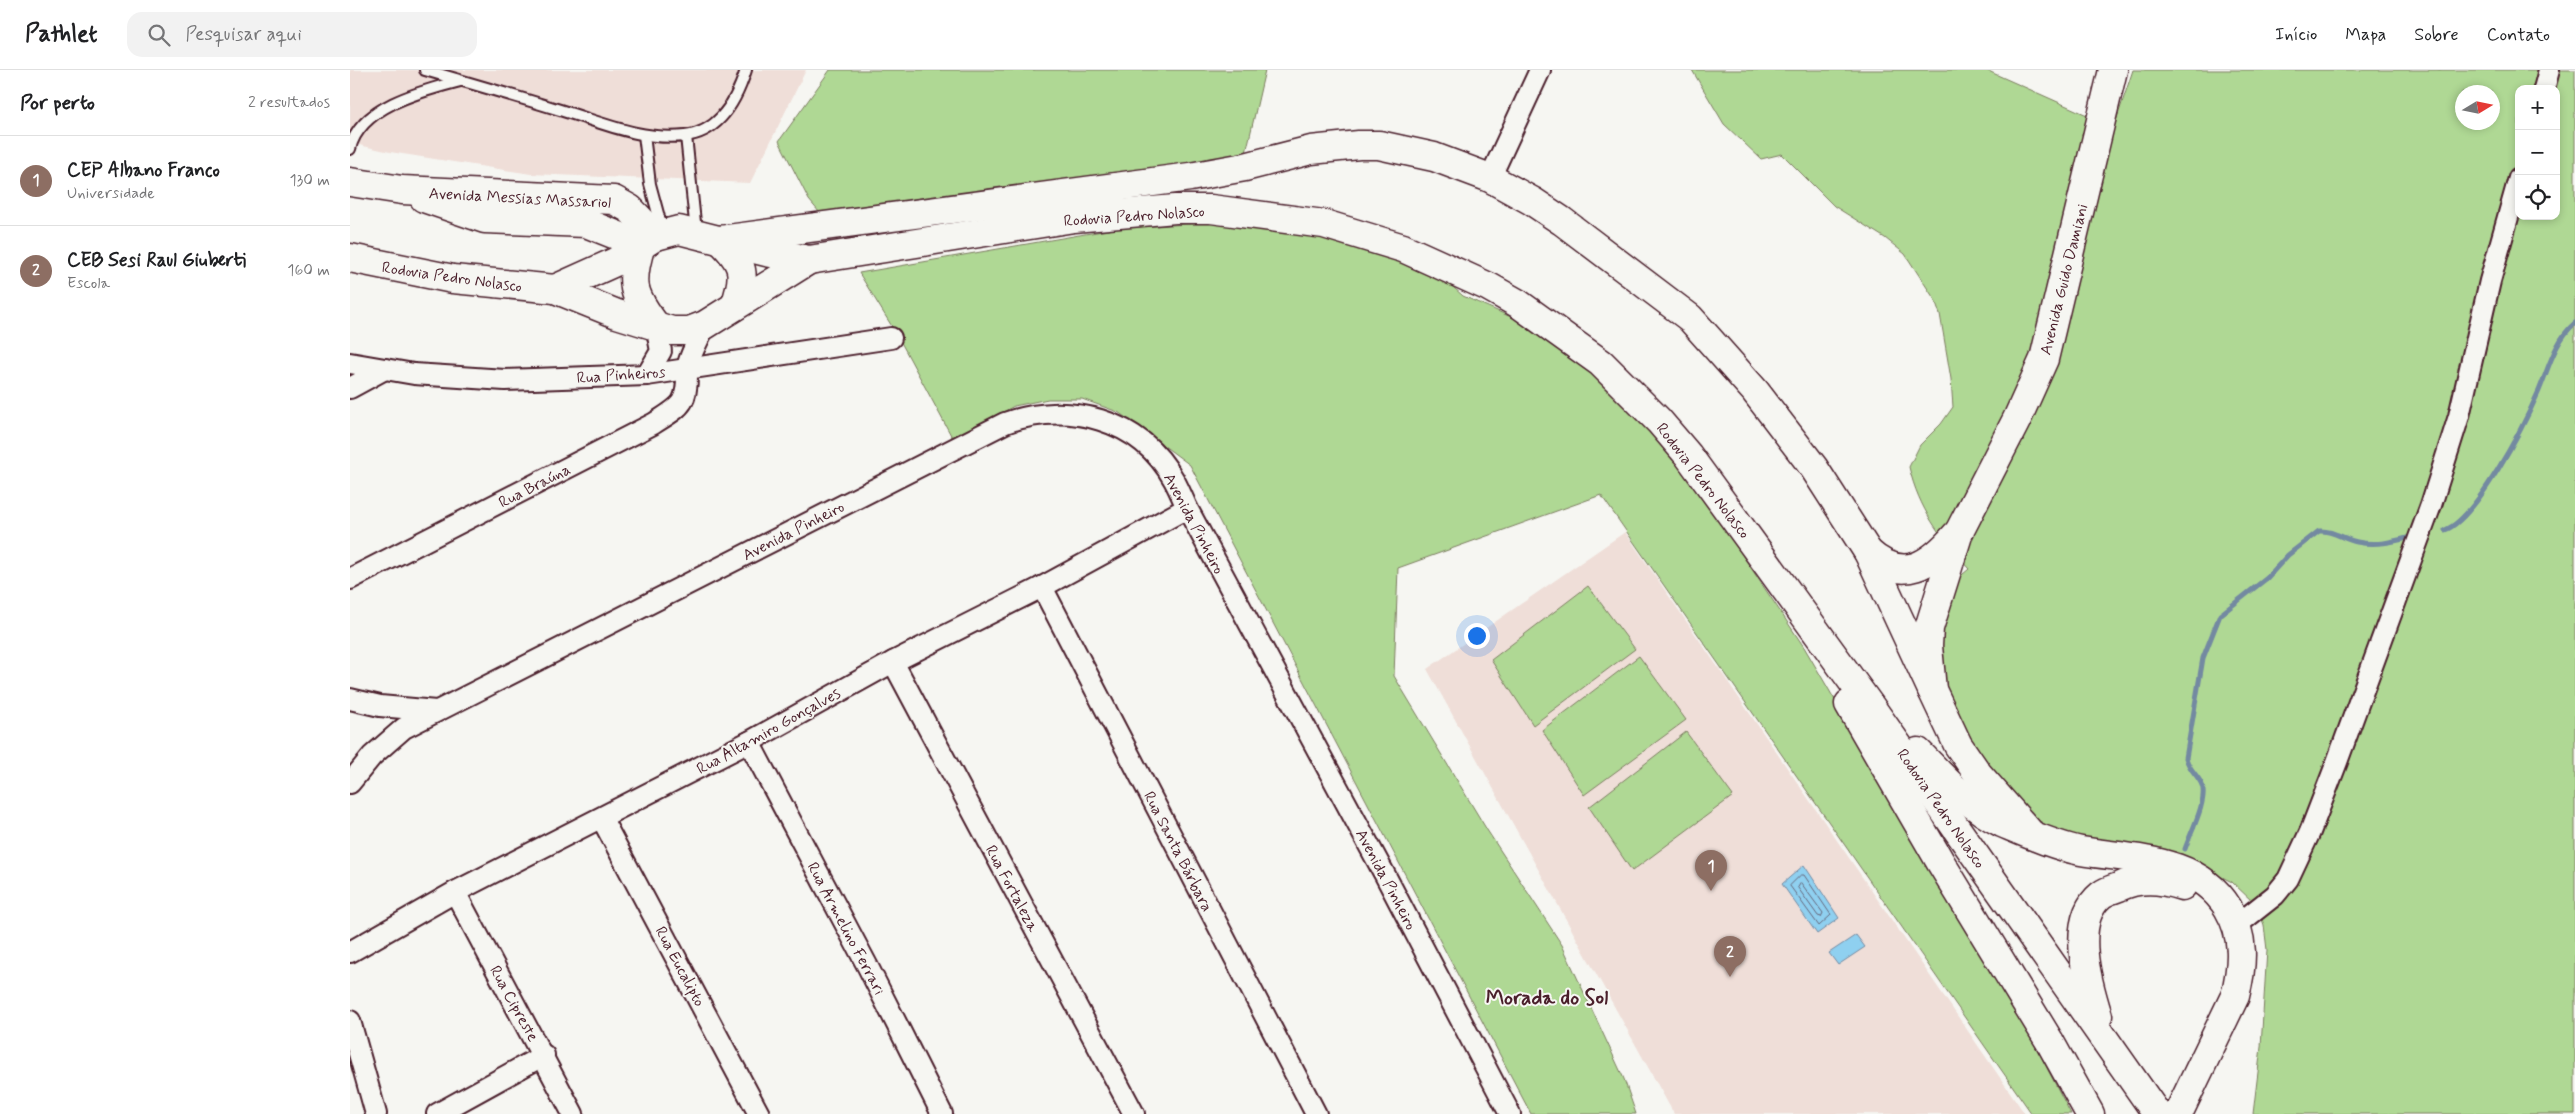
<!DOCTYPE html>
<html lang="pt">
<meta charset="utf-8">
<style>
body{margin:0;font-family:Mynerve,sans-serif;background:#f2f2f2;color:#202124}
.controls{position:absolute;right:15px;top:15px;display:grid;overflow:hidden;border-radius:10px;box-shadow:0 2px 8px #0003}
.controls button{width:45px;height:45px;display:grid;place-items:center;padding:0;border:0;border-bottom:1px solid #e0e0e0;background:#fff;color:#202124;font:25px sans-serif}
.compass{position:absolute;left:2105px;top:15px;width:45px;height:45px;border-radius:50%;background:#fff;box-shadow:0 2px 8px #0003;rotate:80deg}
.you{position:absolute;left:1126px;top:565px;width:18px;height:18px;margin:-12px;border:4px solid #fff;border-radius:50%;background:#1a73e8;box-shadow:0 0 0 8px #1a73e833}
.badge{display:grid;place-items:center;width:32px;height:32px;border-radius:50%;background:#db2777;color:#fff;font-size:16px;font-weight:700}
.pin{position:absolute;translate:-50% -41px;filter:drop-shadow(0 1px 2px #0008)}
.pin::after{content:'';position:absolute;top:26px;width:18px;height:15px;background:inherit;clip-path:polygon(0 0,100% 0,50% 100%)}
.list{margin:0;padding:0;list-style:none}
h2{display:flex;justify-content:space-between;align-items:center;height:65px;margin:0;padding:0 20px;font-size:21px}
h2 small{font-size:16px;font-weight:400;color:#757577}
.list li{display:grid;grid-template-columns:32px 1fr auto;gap:15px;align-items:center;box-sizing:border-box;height:90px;padding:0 20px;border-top:1px solid #e0e0e0}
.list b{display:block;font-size:19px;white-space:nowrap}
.list p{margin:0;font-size:16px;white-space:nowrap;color:#757577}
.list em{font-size:16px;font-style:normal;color:#757577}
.icon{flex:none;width:28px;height:28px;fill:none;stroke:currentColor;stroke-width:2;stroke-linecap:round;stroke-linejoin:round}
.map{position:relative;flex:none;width:2225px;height:1044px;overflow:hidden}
header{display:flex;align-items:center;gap:30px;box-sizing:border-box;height:70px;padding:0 25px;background:#fff;border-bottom:1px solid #e0e0e0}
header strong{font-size:24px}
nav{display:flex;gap:28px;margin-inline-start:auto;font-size:18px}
.search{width:350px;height:45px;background:#f2f2f2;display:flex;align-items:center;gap:12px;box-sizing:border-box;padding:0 18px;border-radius:15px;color:#757577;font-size:19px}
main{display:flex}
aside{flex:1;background:#fff}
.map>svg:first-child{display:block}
.built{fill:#efded8}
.green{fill:#afd894;stroke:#7c7c60;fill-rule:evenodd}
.water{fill:#8fd0f0;stroke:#7389a1}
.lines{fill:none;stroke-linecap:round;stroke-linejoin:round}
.shore{stroke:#66667a;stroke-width:1}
.stream{stroke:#7389a1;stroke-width:5}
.lane-casing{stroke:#4a1f2b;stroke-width:14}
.street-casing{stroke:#4a1f2b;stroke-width:24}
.secondary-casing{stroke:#4a1f2b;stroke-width:31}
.highway-casing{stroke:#4a1f2b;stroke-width:31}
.lane{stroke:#f6f6f2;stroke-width:10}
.street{stroke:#f6f6f2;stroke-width:20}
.secondary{stroke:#f6f6f2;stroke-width:28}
.highway{stroke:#f6f6f2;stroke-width:28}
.labels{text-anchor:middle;stroke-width:4;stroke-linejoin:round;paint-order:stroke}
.street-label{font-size:16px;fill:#4a1f2b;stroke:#f6f6f2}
.district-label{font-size:21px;font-weight:bold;fill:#4a1f2b;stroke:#f6f6f2}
</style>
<header>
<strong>Pathlet</strong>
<div class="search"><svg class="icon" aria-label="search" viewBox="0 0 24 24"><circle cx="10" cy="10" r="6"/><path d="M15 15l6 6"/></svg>Pesquisar aqui</div>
<nav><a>Início</a><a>Mapa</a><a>Sobre</a><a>Contato</a></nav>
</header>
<main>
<aside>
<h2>Por perto<small>2 resultados</small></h2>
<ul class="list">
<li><span class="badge" style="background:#8d6e63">1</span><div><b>CEP Albano Franco</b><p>Universidade</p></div><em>130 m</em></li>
<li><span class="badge" style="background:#8d6e63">2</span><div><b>CEB Sesi Raul Giuberti</b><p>Escola</p></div><em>160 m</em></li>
</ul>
</aside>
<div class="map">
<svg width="2225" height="1044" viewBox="0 0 2225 1044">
<rect width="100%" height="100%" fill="#f6f6f2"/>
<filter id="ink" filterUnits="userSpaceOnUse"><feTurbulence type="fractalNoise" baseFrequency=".02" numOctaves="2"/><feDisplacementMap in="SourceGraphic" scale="10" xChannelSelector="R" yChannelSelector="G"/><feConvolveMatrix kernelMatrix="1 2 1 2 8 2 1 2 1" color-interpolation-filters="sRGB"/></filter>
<g filter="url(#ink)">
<g class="built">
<polygon points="0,0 456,0 400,113 181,104 40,82 0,73"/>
<polygon points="1275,462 1675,1044 1324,1044 1077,599"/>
</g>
<g class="green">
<polygon points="480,0 915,0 893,96 885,96 860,118 781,120 475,149 459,130 429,71"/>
<path d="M1342,0H1636L1764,57L1783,0H2225V1044H1903L1911,977L1917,880L1914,855L1910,844L1904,833L1882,812L1844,793L1717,766L1699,757L1682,746L1624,686L1598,626L1591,588L1592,556L1606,510L1619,499C1590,467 1569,439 1559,397L1570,375L1591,354L1603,337L1601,309L1590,244L1585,230L1555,184L1535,168L1484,136L1432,84L1411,89L1374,54ZM2169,19H2206V146H2169ZM2112,22H2142V52H2112Z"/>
<polygon points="891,151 955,155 1093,208 1113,226 1170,251 1243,304 1301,359 1346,416 1454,577 1675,956 1721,1044 1682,1044 1251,425 1048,498 1044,606 1137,760 1212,875 1274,1009 1286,1044 1181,1044 840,395 768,342 732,329 698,329 664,336 603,369 546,263 509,203 770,158"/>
<polygon points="1238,516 1285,579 1183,655 1141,590"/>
<polygon points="1289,586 1336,650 1234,725 1192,660"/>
<polygon points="1336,662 1383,726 1282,801 1239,737"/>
</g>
<g class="water">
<polygon points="1454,795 1489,848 1467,864 1432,814"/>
<polygon points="1506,865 1515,877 1488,895 1479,883"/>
</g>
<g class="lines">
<g class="shore">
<polygon points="1451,805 1454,805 1481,845 1469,856 1440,816"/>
<polygon points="1451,813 1473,843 1471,847 1468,846 1448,818"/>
</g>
<g class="stream">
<path d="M2095,460C2126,449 2174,355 2188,323C2198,300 2205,270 2225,253"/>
<path d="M1835,779C1840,764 1858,730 1852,715C1848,705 1839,700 1836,688L1853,588L1870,545L1917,508L1938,485L1969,461C1983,460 1993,469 2007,472C2026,476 2042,472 2061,467"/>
</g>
<g class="lane-casing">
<g id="lane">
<path d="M75,0C120,13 165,26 210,40C250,52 292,71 335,66C370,62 387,29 396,0"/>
<polyline points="294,65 300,114 313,162"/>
<polyline points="336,66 346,162"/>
<path d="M0,79C10,36 72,21 110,11"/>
</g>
</g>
<g class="street-casing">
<g id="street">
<polyline points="2194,19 2199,0"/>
<polyline points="1140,108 1190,0"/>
<polyline points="0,293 64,304 155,310 297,305 541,268"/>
<polyline points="297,305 311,281 306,256"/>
<polyline points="0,318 35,299"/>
<path d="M0,509L303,354C331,336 338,335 337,300C337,290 351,265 355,255"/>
<polyline points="692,517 966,1044"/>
<polyline points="543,592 784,1044"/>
<polyline points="0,629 30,636 86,641"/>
<polyline points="399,672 518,897 592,1044"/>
<path d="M0,713L22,686L54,658L655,353C718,331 790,348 824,410C829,419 833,429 837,438L1035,805L1160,1044"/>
<polyline points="252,749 409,1044"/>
<polyline points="105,822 223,1044"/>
<polyline points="1887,855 1925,825 1938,809 1960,762 1987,692 2081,435 2109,346 2140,211 2169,108"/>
<polyline points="0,882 105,822 399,672 543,592 692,517 837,438"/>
<polyline points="0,951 26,1044"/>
<polyline points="87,1044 194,985"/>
</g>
</g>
<g class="secondary-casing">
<g id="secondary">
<polyline points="0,112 52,120 264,130 280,139 306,166"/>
<polyline points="74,128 135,149 236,153 291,175"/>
<polyline points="370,170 840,107 895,97 961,80 1009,75 1029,75 1084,87 1140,108 1182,131 1212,151 1340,248 1405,321 1464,398 1518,482 1582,620"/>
<path d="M1518,482C1553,514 1580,495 1606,465"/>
<polyline points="1680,763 1628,704 1608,675 1582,620 1578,576 1579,558 1609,462 1667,349 1694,289 1763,0"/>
</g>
</g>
<g class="highway-casing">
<g id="highway">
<path d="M370,170C395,194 396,204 385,236"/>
<path d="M291,175C279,214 282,224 306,256"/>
<polyline points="0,188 103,209 205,219 267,244 322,261 339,261 355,255 459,190"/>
<polyline points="205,219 265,192 306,166 329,160 416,182 459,190 724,148 825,139 861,139 974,154 1053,178 1139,217 1169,234 1251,293 1309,351 1338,385 1521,637 1807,1044"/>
<polyline points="1499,634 1591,793 1700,972 1740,1044"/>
<path d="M1568,682C1594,708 1619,737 1652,753C1676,763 1705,776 1731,781C1784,790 1847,787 1878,838C1895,867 1893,894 1885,926L1828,1044"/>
<path d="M1748,946C1738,914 1719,851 1751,825C1756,821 1763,819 1769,817C1789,807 1811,809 1832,816"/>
</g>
</g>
<use href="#lane" class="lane"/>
<use href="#street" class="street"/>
<use href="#secondary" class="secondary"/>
<use href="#highway" class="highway"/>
</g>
</g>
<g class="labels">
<g class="street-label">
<text transform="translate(170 127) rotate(3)" y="6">Avenida Messias Massariol</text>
<text transform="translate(784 145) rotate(-4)" y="6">Rodovia Pedro Nolasco</text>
<text transform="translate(102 206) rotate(8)" y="6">Rodovia Pedro Nolasco</text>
<text transform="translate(1713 209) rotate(-76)" y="6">Avenida Guido Damiani</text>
<text transform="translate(271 304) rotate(-4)" y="6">Rua Pinheiros</text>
<text transform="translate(1354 410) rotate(52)" y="6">Rodovia Pedro Nolasco</text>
<text transform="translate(184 415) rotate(-27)" y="6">Rua Braúna</text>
<text transform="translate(845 453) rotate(62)" y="6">Avenida Pinheiro</text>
<text transform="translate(443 460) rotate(-27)" y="6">Avenida Pinheiro</text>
<text transform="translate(418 660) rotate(-29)" y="6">Rua Altamiro Gonçalves</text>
<text transform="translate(1592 738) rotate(55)" y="6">Rodovia Pedro Nolasco</text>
<text transform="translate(829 781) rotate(63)" y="6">Rua Santa Bárbara</text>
<text transform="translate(1037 809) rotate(62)" y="6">Avenida Pinheiro</text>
<text transform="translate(663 818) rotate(62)" y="6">Rua Fortaleza</text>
<text transform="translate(497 858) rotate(62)" y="6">Rua Armelino Ferrari</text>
<text transform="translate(331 896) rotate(62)" y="6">Rua Eucalipto</text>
<text transform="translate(165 933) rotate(61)" y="6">Rua Cipreste</text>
</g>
<g class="district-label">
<text x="1197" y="934">Morada do Sol</text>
</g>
</g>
</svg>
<div class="controls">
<button>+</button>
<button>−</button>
<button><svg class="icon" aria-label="locate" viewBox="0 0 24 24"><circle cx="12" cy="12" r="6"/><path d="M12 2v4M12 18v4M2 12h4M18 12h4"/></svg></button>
</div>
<svg class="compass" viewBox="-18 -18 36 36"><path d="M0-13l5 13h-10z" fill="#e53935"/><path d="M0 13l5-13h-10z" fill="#757577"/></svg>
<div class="you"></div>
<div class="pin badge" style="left:1361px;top:821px;background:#8d6e63">1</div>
<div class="pin badge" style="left:1380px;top:907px;background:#8d6e63">2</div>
</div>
</main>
